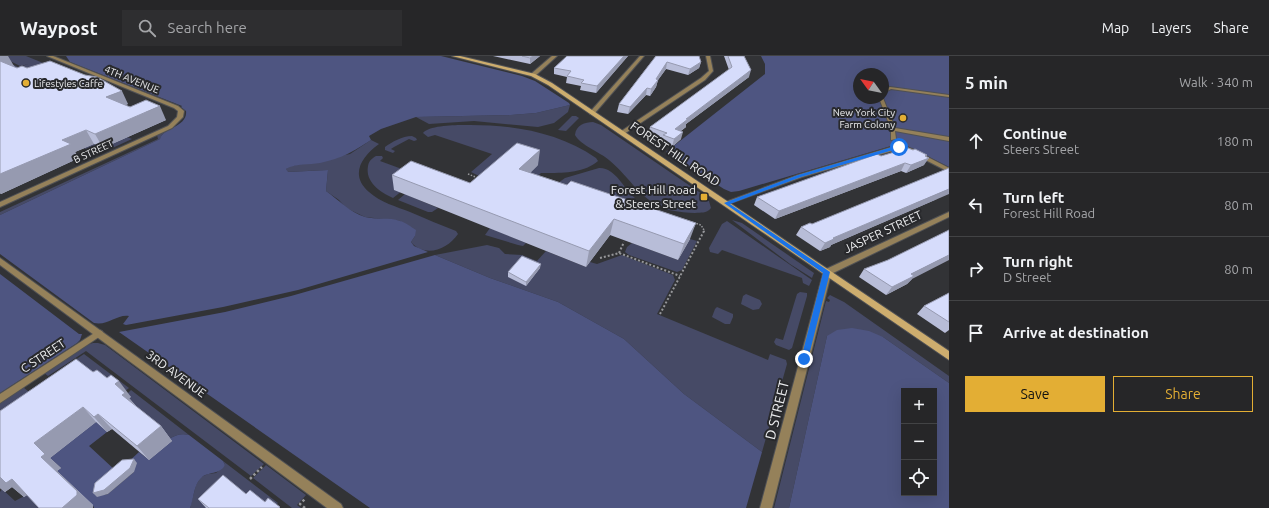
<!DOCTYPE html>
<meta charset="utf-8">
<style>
body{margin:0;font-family:Ubuntu,sans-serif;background:#2e2e30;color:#f1f3f6}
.controls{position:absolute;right:12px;bottom:12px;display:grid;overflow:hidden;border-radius:0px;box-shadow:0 4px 16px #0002}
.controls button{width:36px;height:36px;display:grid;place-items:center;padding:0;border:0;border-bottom:1px solid #424345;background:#262628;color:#f1f3f6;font:20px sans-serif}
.compass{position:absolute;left:853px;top:12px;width:36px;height:36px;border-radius:50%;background:#262628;box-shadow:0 4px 16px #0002;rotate:303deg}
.stop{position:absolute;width:12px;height:12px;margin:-9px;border:3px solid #1a73e8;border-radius:50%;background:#fff}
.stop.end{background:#1a73e8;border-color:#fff;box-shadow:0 1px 4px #0008}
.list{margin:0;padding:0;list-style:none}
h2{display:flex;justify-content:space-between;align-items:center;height:52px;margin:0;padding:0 16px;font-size:17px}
h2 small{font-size:13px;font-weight:400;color:#a4a5a8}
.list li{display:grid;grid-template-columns:26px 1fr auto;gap:12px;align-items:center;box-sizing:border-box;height:64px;padding:0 16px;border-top:1px solid #424345}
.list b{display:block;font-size:15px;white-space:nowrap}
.list p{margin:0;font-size:13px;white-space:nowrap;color:#a4a5a8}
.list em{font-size:13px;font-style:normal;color:#a4a5a8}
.actions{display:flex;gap:8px;padding:12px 16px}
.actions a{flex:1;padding:9px 0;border:1px solid #e3ae34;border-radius:0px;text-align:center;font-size:14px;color:#e3ae34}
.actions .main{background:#e3ae34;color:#111}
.icon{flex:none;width:22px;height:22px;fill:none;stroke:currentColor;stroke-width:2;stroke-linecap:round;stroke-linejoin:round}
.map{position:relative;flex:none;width:949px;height:452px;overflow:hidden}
header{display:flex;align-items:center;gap:24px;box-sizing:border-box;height:56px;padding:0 20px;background:#262628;border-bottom:1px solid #424345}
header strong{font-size:19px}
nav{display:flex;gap:22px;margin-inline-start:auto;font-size:14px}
.search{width:280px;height:36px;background:#2e2e30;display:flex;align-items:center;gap:10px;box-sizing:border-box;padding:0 14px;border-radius:0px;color:#a4a5a8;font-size:15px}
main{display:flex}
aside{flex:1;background:#262628}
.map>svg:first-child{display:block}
.green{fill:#464a66}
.forest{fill:#4e5581;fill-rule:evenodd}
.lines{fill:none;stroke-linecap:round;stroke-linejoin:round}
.lane-casing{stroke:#505154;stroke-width:2}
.street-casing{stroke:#505154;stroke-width:2}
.secondary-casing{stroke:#505154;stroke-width:2}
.path-far2{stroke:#96979a;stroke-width:1.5;stroke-dasharray:1.5 1.5;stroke-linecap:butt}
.path-far1{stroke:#96979a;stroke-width:2;stroke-dasharray:2 2;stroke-linecap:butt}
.path{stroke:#96979a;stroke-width:2.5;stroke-dasharray:2.5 2.5;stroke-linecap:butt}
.lane{fill:#95815a;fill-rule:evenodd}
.street{fill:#95815a;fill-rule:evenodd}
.secondary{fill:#cdad6e;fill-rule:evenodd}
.wall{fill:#b8bdd8}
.shaded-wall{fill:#969ab0}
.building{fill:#d6dcfb;stroke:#969ab0}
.route{fill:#1a73e8}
.poi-dot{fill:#e3ae34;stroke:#28292c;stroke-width:1.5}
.labels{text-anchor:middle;stroke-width:4;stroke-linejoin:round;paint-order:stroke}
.far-street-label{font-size:10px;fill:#edeef0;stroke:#28292c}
.far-poi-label{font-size:10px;fill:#edeef0;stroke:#28292c;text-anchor:start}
.street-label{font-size:12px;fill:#edeef0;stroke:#28292c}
.poi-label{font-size:12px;fill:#edeef0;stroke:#28292c;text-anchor:end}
.near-street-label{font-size:14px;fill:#edeef0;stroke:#28292c}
</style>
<header>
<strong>Waypost</strong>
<div class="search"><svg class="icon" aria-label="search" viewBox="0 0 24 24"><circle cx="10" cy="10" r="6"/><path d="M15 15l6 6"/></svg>Search here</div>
<nav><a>Map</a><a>Layers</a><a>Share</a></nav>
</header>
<main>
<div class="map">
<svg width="949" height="452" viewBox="0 0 949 452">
<rect width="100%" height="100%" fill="#323336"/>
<g class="green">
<polygon points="0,0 26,0 48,9 0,25 6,5 18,11 29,8 20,10"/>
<polygon points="570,49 568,56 554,67 538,71 474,65 429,68 416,61 511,59 536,57"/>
<polygon points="572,60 576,60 579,62 566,75 558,74"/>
<path d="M593,66L601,69L702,138L700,140L709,145L711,152C706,158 701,156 695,157C688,157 679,156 669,154C640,145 631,122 609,104C600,96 580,89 575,79C576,69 585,66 593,66Z"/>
<path d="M462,69C508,68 557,75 596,102L598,105C583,118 559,117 541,117L526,131L518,128L538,109L479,120L471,116L492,98L435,79L428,81L423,77C428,70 452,69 462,69Z"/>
<polygon points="170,73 162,79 160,83 0,159 0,156 158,83 157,79"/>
<path d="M412,80L416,82L417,84L414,85L409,83L394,91L391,93L395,95L393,97L385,94V91C392,86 402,80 412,80Z"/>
<polygon points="127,81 132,83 97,99 84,92 94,88 103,92"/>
<path d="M371,84L379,88C362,100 349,119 369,136C380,146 397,151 410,156C426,163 441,169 456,175L458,178C447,194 425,202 411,186L415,180L400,165L365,161L346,152L339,144L326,135L328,114L287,116L286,113L291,110L350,98Z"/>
<path d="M376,100H382L383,102L380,105L421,120L393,142C380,136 365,126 368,110C369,105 371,103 376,100Z"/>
<path d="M599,112C615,111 624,133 635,142L634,143L645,150L643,153L558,127L565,122Z"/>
<polygon points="405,138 438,152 432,156 428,156 398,144"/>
<polygon points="732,164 742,167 814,217 812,222 790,208"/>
<polygon points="727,165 812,224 809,230 803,227 802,222 722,194 718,198 710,196 709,192 722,168"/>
<polygon points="490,172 526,187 523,190 518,189 485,179"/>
<polygon points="690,183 697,185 682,214 677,216 629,199 625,196 627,191 632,187 678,204"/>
<polygon points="487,189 499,192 505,198 522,199 537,205 546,195 586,211 590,206 597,208 622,199 673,219 675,224 657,258 768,304 770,298 786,304 787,308 762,396 684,338 624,283 558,246 490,222 435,199"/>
<polygon points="800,236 807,237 807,240 792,292 789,294 776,289 774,286 776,282 783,284 797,238"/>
<polygon points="746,238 760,244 762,248 759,253 753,254 741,248 743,240"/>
<polygon points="830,239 844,246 949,320 949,327 883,281 827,280 789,452 774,452 826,245 829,246 830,244 827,242"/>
<polygon points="717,251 733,258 733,261 730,268 725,268 712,261 715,253"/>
<polygon points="93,287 98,287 105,289 264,408 251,420 86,295 48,320 44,317 84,290"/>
<polygon points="84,298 129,332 124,336 35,331"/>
<polygon points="23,331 29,336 0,368 0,347"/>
<path d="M131,334L189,379C181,377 176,379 169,383L127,343V338Z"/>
<polygon points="223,405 278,447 273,452 190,452 196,429 201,421 208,418 216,417 225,409"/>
<polygon points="266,409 306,439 297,449 301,452 292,452 253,422"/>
<polygon points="2,433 15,445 30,437 44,452 0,452 0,436"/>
</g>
<g class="forest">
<path d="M66,0H441L522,20L535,25L569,47L570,49L536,57L511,59L416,61L381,73L369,80L371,84C352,96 343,102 320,107C309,109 297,107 286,113L288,116L328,114L326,135C339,144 349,156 365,161C376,164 389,161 400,165C405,166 411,171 416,174L415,180L411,186L414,190L428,196L298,234L223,251L126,269L123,268L129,260C117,258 108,270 94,267L0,198V159L160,83C162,72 188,71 186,55L181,51L182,50L70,6Z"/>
<path d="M761,0H949V111L901,87L739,135L731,136L724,133L666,96L765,18V8ZM859,18H883V42H859Z"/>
<polygon points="435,199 490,222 558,246 624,283 684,338 762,396 746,452 370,452 119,276 225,256 291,240"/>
<polygon points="0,218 79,278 82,278 80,284 77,287 0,337"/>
<path d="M852,272L869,275L883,281L949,327V452H789L827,280L837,274ZM904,335H934V437H904Z"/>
<path d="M96,366L107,376L89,390L116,415L104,439L108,438L134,416L126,408L139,396L149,404L172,385L169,383C176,379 181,377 189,379L223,405L225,409C220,419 208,415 201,422C193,430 194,443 190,452H94V451L57,415L61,412L50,402Z"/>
</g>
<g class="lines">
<g class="lane-casing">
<g id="lane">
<polygon points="890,31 949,39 949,41 891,33 883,37 883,34"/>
<polygon points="879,42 883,42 895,72 949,81 949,85 895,75 896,83 891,84 891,73"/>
<polygon points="99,274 102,275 103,277 102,279 0,347 0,338"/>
</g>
</g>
<g class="street-casing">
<g id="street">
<polygon points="47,0 53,0 178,50 184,55 183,61 172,72 0,151 0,146 168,70 177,61 178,55 174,52"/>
<polygon points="552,0 557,0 535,20 531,20 531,18"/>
<polygon points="640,0 644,0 594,58 590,58 590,56"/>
<polygon points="706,0 710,0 713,15 705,24 624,78 620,78 620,76 701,22 709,15"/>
<polygon points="899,89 912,93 949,112 949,116 908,95 899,93 802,121 728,148 724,148 723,147 798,119"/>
<polygon points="949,156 949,161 831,218 772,452 760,452 824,214"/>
<polygon points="0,202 341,448 343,452 327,452 0,209"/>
</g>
</g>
<g class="secondary-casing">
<polygon id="secondary" points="452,0 460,0 535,18 552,27 949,295 949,304 548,29 531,20"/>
</g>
<g class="path-far2">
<polyline points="468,118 478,122"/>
<polyline points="685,164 701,169 704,174"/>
</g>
<g class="path-far1">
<polyline points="619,197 624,186"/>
<polyline points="600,202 619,197 680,220"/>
<polyline points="660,258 704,175 703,173"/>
</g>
<g class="path">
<polyline points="250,423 262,411"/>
<polyline points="305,452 300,448 306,442"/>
</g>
<use href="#lane" class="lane"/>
<use href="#street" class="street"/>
<use href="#secondary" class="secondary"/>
</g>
<g class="wall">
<polygon points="0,0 14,10 13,10 17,12 27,12 128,48 125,49 166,64 103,92 94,88 75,96 79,102 1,138 0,137"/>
<polygon points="493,0 540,0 530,8"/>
<polygon points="628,0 596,37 580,34 581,30 566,27 567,21 554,18 554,12"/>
<polygon points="656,0 701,6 699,12 688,19 666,13 658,24 656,31 650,40 646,39 628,58 617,56 619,48"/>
<polygon points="724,0 744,0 749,21 686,68 686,71 681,75 681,83 672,91 661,87 662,83 648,78 650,71 729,14"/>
<polygon points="881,100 926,100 924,109 906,117 901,115 775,163 754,149 757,141"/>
<polygon points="538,109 530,117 690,183 678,204 610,179 586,211 394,134 392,119 470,127"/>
<polygon points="937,143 831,189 830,191 820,195 796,179 801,171"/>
<polygon points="540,212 526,230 508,221 508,216"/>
<polygon points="864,213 912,223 907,228 886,239 859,221"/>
<polygon points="949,237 949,274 945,277 917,258 924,250"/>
<polygon points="93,316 131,341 129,342 137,351 161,370 172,385 149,404 112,373 107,376 96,366 50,402 61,412 57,415 93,449 93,452 27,439 24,441 12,431 5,436 0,432 0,355"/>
<polygon points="246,438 280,452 206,452 198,443"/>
</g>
<g class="shaded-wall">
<polygon points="0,0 8,0 14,10 1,14 0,13"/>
<polygon points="533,0 540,0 530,8 530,2"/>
<polygon points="624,0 628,0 596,37 597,30"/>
<polygon points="667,6 666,13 658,24 656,31 650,40 651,33 656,23"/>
<polygon points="701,6 699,12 688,19 690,13"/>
<polygon points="751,14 749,21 686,68 686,71 673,80 675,73 686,63"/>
<polygon points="647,32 646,39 628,58 630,51"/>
<polygon points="122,35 128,48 113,55 106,41"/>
<polygon points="160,50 166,64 103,92 95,78"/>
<polygon points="86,74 94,88 75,96 79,102 1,138 0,137 0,118 62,84"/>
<polygon points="683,76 681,83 672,91 674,83"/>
<polygon points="540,94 538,109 518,128 519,113"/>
<polygon points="927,99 924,104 929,102 924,109 906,117 911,109 925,100"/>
<polygon points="905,107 901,115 775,163 779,155"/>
<polygon points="949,133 949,138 831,189 830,191 820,195 825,187 833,182"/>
<polygon points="614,163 610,179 586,211 589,195"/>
<polygon points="696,167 690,183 678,204 684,188"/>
<polygon points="949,199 949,204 912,223 907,228 886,239 892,231 911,218"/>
<polygon points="541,208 540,212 526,230 526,226"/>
<polygon points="119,325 131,341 129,342 137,352 122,339 115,328"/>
<polygon points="83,351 96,366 50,402 61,412 57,415 93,449 93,452 62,452 41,401 34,387"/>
<polygon points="98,358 112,373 107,376 94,361"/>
<polygon points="161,370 172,385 149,404 137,390"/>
<polygon points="134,403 137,407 134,416 108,438 97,441 93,437"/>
<polygon points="0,419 12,423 30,437 24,441 12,431 5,436 0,432"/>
</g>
<g class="building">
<polygon points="522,0 533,0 530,2"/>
<polygon points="567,0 624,0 597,30 581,27 584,24 567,20 571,15 554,12"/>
<polygon points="656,0 699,0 701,6 690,13 667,6 656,23 658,24 651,33 647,32 630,51 619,48"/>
<polygon points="728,0 744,0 751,14 686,63 688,63 675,73 683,76 674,83 663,79 667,77 650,71 732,11"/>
<polygon points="0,5 17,12 22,10 27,12 50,5 85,19 97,21 122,35 106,41 130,51 146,44 160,50 95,78 86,74 62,84 71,88 0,118"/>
<polygon points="517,87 540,94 519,113 567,129 571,125 696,167 684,188 614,163 589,195 392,119 411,105 470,127"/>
<polygon points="908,92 913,94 915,93 927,99 925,100 929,102 911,109 905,107 779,155 757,141 877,98 881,100"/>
<polygon points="949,112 949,133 833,182 834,183 825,187 801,171 810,167 812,168"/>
<polygon points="949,174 949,199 911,218 914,220 892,231 864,213 888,204"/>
<polygon points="522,200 541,208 526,226 508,216"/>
<polygon points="949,237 949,266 924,250"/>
<polygon points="76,303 93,316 97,314 107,322 111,319 119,325 115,328 125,337 122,339 161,370 137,390 98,358 94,361 83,351 34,387 45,398 41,401 77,435 77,439 62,452 39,452 12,423 6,427 0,421 0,355"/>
<polygon points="134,403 130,412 104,434 93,437 95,427 122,404"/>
<polygon points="223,419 246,438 250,434 265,446 268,442 280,451 279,452 209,452 198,443"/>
</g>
<polygon class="route" points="899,89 900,92 801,121 730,148 830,216 808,303 807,305 802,305 801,303 823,217 724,147 798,119"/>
<g class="poi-dot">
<circle cx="26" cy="27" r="4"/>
<circle cx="903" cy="62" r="4"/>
<rect x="700" y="137" width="8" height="8" rx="2"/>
</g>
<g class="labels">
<g class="far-street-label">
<text transform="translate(132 23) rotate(22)" y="4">4TH AVENUE</text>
<text transform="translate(93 95) rotate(-25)" y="4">B STREET</text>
</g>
<g class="far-poi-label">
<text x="34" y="31">Lifestyles Caffe</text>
<text x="895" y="60" text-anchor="end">New York City<tspan x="895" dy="12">Farm Colony</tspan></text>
</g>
<g class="street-label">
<text transform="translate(675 98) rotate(34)" y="4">FOREST HILL ROAD</text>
<text transform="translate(883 176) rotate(-25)" y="4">JASPER STREET</text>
<text transform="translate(43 300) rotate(-34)" y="4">C STREET</text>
<text transform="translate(176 318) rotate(36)" y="4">3RD AVENUE</text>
</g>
<g class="poi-label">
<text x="696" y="138">Forest Hill Road<tspan x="696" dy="14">&amp; Steers Street</tspan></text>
</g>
<g class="near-street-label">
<text transform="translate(777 354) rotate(-76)" y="5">D STREET</text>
</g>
</g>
</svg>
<div class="controls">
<button>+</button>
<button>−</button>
<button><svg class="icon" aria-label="locate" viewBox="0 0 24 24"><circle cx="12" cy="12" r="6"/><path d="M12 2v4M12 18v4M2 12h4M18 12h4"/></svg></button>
</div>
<svg class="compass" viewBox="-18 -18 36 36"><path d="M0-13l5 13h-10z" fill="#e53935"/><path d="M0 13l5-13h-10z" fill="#a4a5a8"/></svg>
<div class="stop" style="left:899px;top:91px"></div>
<div class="stop end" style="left:804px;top:303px"></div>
</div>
<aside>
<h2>5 min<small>Walk · 340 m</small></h2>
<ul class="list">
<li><svg class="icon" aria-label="ahead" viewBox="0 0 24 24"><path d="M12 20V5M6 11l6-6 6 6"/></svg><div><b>Continue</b><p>Steers Street</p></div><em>180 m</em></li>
<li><svg class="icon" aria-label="left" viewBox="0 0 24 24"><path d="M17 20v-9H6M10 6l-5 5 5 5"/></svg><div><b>Turn left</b><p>Forest Hill Road</p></div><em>80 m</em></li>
<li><svg class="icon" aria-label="right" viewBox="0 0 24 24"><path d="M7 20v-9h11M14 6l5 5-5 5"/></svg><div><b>Turn right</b><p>D Street</p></div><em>80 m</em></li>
<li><svg class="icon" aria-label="arrive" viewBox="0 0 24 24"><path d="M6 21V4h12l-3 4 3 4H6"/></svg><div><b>Arrive at destination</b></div></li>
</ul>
<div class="actions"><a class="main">Save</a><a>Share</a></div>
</aside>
</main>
